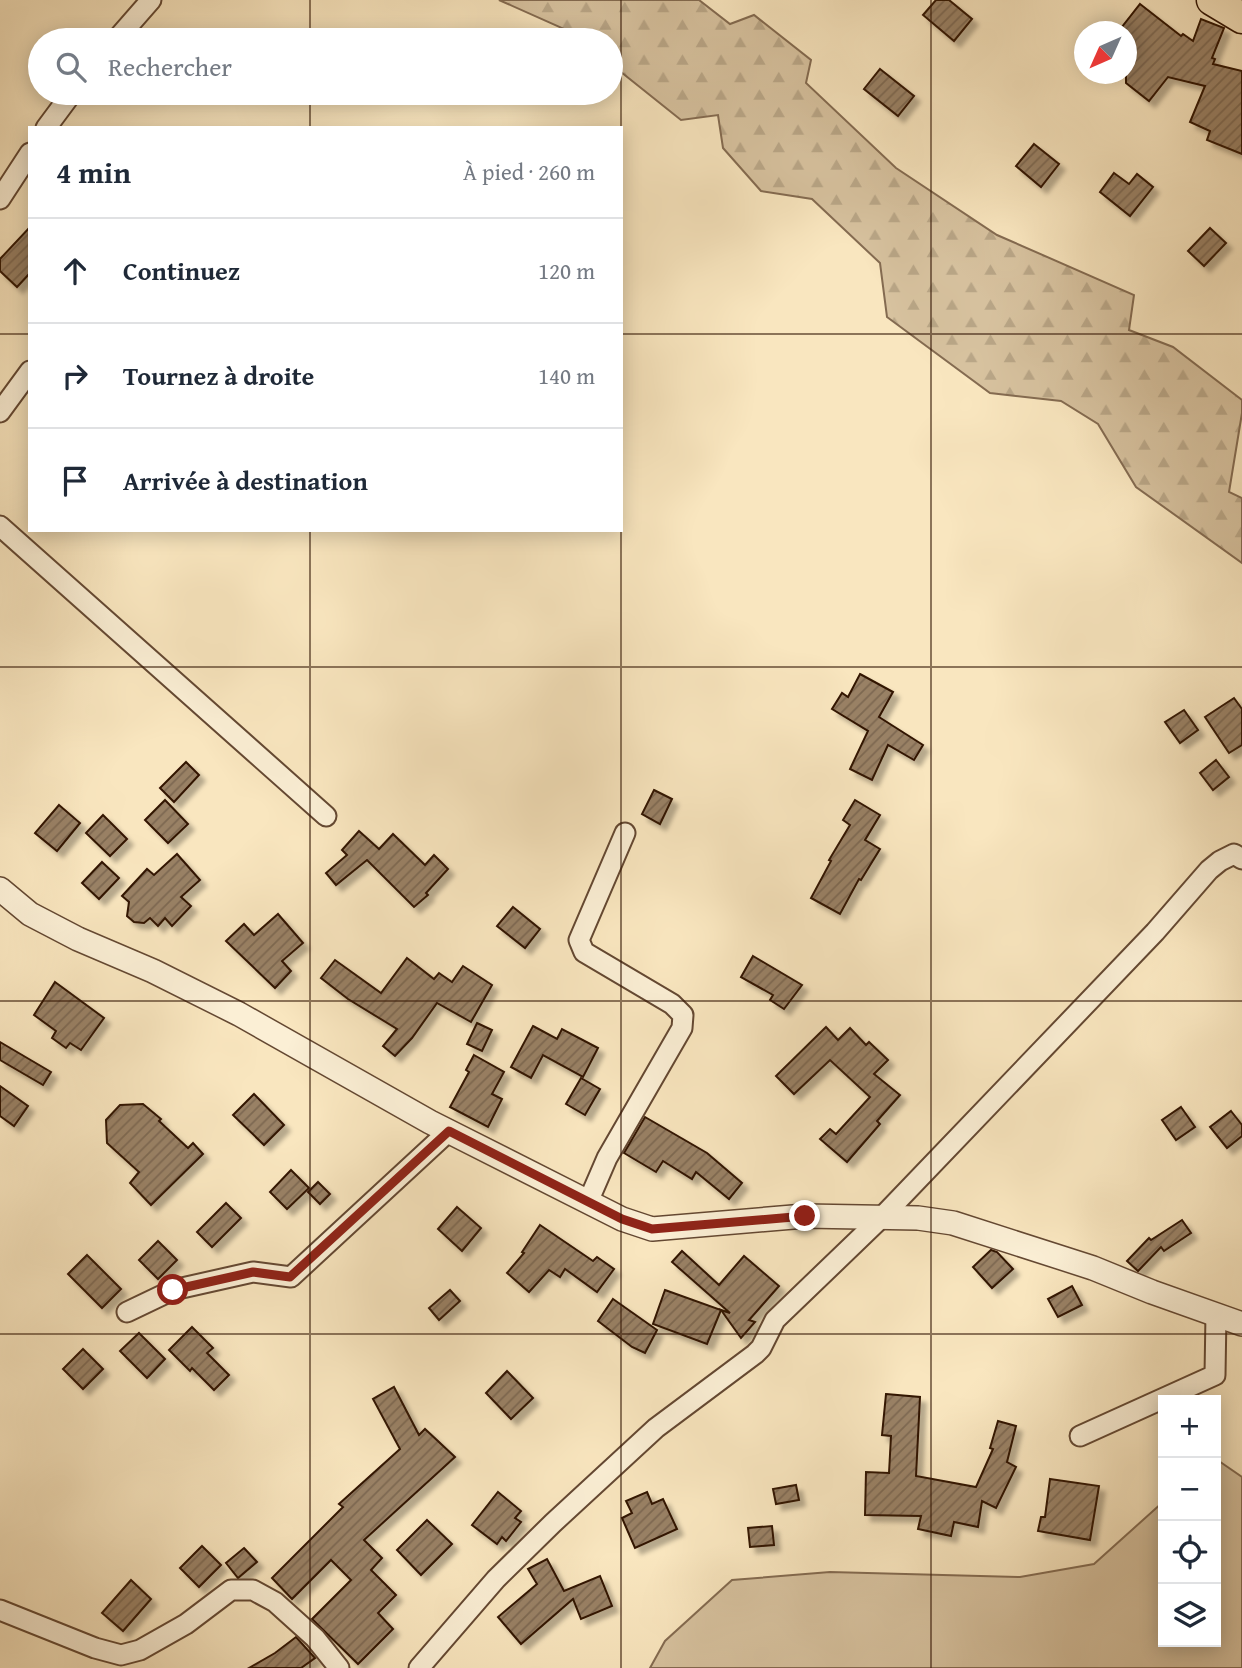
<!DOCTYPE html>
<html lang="fr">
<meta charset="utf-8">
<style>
body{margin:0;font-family:"Gentium Book Plus",serif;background:#f6f6f7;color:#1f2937}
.controls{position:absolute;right:21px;bottom:21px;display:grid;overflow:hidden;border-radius:0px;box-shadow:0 4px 18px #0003}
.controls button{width:63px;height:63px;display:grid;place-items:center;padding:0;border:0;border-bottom:2px solid #e0e1e3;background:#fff;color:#1f2937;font:35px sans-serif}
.compass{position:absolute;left:1074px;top:21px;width:63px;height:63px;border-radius:50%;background:#fff;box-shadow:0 4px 18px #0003;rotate:225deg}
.stop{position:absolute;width:21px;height:21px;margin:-16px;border:5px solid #8f2418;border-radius:50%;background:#fff}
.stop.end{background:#8f2418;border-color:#fff;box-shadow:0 2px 7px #0008}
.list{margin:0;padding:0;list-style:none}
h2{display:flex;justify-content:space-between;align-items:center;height:91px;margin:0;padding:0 28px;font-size:30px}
h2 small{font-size:23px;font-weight:400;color:#747a83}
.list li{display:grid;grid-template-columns:46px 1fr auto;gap:21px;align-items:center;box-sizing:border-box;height:105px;padding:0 28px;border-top:2px solid #e0e1e3}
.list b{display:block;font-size:26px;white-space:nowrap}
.list em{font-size:23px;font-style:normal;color:#747a83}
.icon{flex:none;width:38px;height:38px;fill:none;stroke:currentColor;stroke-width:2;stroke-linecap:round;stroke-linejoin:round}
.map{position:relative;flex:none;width:1242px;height:1668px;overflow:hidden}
.search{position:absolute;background:#fff;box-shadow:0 4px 18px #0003;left:28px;top:28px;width:595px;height:77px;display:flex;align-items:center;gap:18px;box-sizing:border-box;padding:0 24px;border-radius:38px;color:#747a83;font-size:26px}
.panel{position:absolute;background:#fff;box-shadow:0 4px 18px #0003;left:28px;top:126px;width:595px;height:406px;border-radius:0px}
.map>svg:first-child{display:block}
.green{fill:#d7c29f;stroke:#846b51;stroke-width:2}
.forest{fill:url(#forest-firs);stroke:#846b51;stroke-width:2}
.building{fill:url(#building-hatch);stroke:#321403;stroke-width:2;filter:url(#shadow)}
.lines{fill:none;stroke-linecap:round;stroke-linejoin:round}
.minor-casing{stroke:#644832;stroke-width:23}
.tertiary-casing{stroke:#644832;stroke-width:26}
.primary-casing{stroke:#321403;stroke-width:33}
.minor{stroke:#fbefd5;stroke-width:19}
.tertiary{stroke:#fbefd5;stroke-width:23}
.primary{stroke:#f9e6bf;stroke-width:30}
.route{stroke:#8f2418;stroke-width:9}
.grid{fill:none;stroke:#321403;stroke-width:2;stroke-opacity:0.55}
</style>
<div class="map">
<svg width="1242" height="1668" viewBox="0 0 1242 1668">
<defs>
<pattern id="forest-firs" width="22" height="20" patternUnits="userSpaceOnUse" patternTransform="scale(1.75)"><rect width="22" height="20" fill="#d7c29f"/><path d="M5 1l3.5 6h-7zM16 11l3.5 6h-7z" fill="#b9a687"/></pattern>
<pattern id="building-hatch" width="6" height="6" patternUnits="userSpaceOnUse" patternTransform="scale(1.75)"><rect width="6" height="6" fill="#998165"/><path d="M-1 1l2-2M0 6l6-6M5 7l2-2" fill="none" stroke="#7d6851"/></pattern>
<filter id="shadow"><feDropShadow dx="6" dy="6" stdDeviation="2" flood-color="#0004"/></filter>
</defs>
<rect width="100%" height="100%" fill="#f9e6bf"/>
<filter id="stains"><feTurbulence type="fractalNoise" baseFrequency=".00286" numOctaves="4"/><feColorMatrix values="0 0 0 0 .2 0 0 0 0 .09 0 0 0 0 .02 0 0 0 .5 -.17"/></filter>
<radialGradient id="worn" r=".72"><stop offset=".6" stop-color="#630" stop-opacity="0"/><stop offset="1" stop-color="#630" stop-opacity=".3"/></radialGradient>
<polygon class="green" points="1216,1459 1242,1477 1242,1668 650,1668 665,1641 732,1580 830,1572 1020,1577 1094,1564 1163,1502 1163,1642 1216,1642"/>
<polygon class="forest" points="499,0 699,0 730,24 754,15 811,60 806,83 896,168 997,235 1134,295 1129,330 1173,347 1242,400 1242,413 1229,492 1242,498 1242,563 1136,487 1098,424 1061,401 990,393 887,317 880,263 812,199 761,191 723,148 718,115 681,120 611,64 611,40 581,40 571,32"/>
<g class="building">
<polygon points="936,0 949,0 972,19 954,41 923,15"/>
<polygon points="1140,4 1181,36 1183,34 1193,41 1201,19 1224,28 1212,58 1215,59 1213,64 1242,71 1242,154 1207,140 1210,131 1190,122 1205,86 1168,77 1149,101 1126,83 1126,32 1118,32"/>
<polygon points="880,69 914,96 898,116 864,89"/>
<polygon points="1034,144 1059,164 1041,187 1016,166"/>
<polygon points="1114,173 1129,184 1137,174 1153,187 1130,216 1100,192"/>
<polygon points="30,227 30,273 17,287 0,271 0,259"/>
<polygon points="1210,228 1226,243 1204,266 1188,251"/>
<polygon points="860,674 893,692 879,717 923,745 914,760 888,745 872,780 850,769 868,731 832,709 842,693 848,697"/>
<polygon points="1234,698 1242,709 1242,745 1229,753 1205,717"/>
<polygon points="1184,710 1198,730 1180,743 1165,722"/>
<polygon points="1216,760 1229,777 1213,790 1200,773"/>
<polygon points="186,762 199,775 174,802 160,788"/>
<polygon points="654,790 672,799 660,824 642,814"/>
<polygon points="165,800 188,824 168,843 145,820"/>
<polygon points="855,800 880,815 865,840 880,849 861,880 859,879 840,914 811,898 831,861 829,860 850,825 843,820"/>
<polygon points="59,805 80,823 57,851 35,833"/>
<polygon points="103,815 127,839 110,856 86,833"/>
<polygon points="359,831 379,849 393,834 425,865 434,855 448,869 426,893 428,895 414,907 367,860 336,885 326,873 347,855 342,850"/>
<polygon points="177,854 200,880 181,897 191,906 172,926 165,918 158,926 150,918 144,923 134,922 127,916 129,902 122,896 147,869 154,875"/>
<polygon points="102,862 119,878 99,899 82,883"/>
<polygon points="513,907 540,929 525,948 497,926"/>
<polygon points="278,914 303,943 282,961 291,971 275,988 226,941 244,924 254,935"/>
<polygon points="753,956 802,985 784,1009 770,1000 773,995 741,977"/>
<polygon points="407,958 434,979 439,973 452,982 463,966 492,985 471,1022 437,1003 412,1038 395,1056 383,1046 397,1029 348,999 321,978 335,960 381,993"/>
<polygon points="55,982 104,1018 81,1050 70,1043 66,1048 52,1038 56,1031 34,1015"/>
<polygon points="477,1023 492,1030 482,1051 467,1044"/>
<polygon points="533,1026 557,1039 562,1029 598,1048 583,1077 543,1055 531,1078 511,1067"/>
<polygon points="826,1027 838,1040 850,1028 866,1045 869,1042 888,1060 874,1074 900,1095 877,1121 880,1124 847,1162 820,1139 830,1129 836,1134 870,1097 830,1060 794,1094 776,1076"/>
<polygon points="0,1042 51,1072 43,1085 0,1060"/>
<polygon points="474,1055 504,1072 492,1094 502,1099 488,1127 450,1107 469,1072 466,1070"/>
<polygon points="581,1078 600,1089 585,1115 566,1104"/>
<polygon points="0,1086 28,1106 14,1126 0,1116"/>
<polygon points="254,1094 284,1125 264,1145 233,1115"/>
<polygon points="143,1104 161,1119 159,1121 188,1148 193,1143 203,1154 151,1205 130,1183 139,1172 107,1143 106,1120 120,1105"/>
<polygon points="1181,1107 1195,1127 1176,1140 1162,1120"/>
<polygon points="1231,1111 1242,1125 1242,1136 1227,1148 1210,1127"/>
<polygon points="645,1117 707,1153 742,1183 729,1199 696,1172 692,1179 663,1161 656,1172 624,1153"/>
<polygon points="291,1170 309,1188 287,1209 270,1192"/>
<polygon points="318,1182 330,1194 320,1204 308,1192"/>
<polygon points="226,1203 241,1218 212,1247 197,1232"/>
<polygon points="457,1207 481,1228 462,1251 438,1229"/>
<polygon points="1182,1220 1191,1233 1164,1251 1161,1247 1138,1271 1127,1261 1149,1238 1151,1240"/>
<polygon points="540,1225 593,1261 597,1257 614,1269 597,1292 565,1269 560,1277 549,1270 529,1292 507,1273 524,1253 522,1252"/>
<polygon points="158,1241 177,1260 158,1279 139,1260"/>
<polygon points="991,1250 997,1252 1013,1269 992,1288 973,1267"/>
<polygon points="682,1251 719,1285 744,1256 779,1286 749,1320 755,1322 741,1338 721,1310 730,1313 672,1262"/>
<polygon points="87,1255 121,1289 102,1308 68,1274"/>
<polygon points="1072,1286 1082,1305 1058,1317 1048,1299"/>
<polygon points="450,1290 460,1301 439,1320 429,1308"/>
<polygon points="665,1290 721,1310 707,1344 653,1324"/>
<polygon points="613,1299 657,1330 645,1353 632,1347 598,1321"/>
<polygon points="192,1327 213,1348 207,1353 229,1375 214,1390 192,1368 190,1371 169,1350"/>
<polygon points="139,1333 165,1359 147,1378 120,1351"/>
<polygon points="83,1349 103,1369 83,1389 63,1369"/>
<polygon points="507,1371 533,1398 511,1419 486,1393"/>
<polygon points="394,1387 419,1435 425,1429 455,1457 364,1540 382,1558 371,1570 396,1595 378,1613 393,1629 358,1664 312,1619 351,1580 331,1560 292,1599 272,1578 343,1507 339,1504 400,1449 373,1399"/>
<polygon points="886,1394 920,1397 916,1476 976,1487 993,1449 990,1448 998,1421 1016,1426 1007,1462 1016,1467 996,1508 982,1501 978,1527 954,1522 951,1536 918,1529 921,1516 865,1515 866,1472 889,1473 891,1436 882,1435"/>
<polygon points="1050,1479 1099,1486 1090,1540 1038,1531 1041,1517 1045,1517"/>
<polygon points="796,1485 799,1500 776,1504 773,1489"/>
<polygon points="498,1492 521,1511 515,1518 521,1522 506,1541 502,1537 497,1544 472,1525"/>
<polygon points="647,1492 652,1504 663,1499 677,1529 635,1548 622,1518 632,1513 626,1501"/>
<polygon points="427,1520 452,1544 421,1575 397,1550"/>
<polygon points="772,1526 774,1545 750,1547 748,1528"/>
<polygon points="202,1546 221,1565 199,1587 180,1568"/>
<polygon points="244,1548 257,1562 238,1578 226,1563"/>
<polygon points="547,1559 564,1591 600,1576 612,1606 581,1619 573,1599 521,1644 498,1617 537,1584 528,1569"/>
<polygon points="131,1580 151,1599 123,1631 102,1613"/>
<polygon points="296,1637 315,1658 301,1668 249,1668 275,1653"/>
</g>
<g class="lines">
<g class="minor-casing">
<g id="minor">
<polyline points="116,40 151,0"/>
<polyline points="46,128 72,93"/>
<polyline points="0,199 30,153"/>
<polyline points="0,412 30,371"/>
<polyline points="0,526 326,816"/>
<polyline points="588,1202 607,1158 682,1028 683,1015 672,1004 584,952 579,940 625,833"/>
<polyline points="127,1312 173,1290 253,1272 291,1277 449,1131"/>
<polyline points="1080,1436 1215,1375 1216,1314"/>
<polyline points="0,1610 95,1648 121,1655 140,1650 186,1624 231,1590 253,1590 275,1602 315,1638 339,1668"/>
<polyline points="419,1668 496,1579 553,1523 656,1428 755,1354 761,1348 775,1320 881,1218 1155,932 1209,870 1220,861 1234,854 1242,859"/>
</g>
</g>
<g class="tertiary-casing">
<polyline id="tertiary" points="0,889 30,914 78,939 153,971 239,1014 430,1122 622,1219 652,1229 805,1216 918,1218 953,1223 1093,1268 1152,1292 1242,1324"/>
</g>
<g class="primary-casing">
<polyline id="primary" points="1212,0 1242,18"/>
</g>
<use href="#minor" class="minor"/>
<use href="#tertiary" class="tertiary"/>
<use href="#primary" class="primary"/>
</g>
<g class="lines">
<polyline class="route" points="173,1290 253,1272 290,1277 449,1131 622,1219 652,1229 805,1216"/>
</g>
<path class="grid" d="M310,0V40M621,0V128M931,0V1668M310,93V128M0,334H30M621,334H1242M310,530V1668M621,530V1668M0,667H1242M0,1001H1242M0,1334H1242"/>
<rect width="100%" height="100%" filter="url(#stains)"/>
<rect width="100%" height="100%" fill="url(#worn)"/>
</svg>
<div class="controls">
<button>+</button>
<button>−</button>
<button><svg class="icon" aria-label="locate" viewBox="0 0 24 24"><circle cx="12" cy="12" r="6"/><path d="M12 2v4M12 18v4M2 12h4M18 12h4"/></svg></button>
<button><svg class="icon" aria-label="layers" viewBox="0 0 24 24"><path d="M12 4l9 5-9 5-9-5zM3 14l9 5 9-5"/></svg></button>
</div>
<svg class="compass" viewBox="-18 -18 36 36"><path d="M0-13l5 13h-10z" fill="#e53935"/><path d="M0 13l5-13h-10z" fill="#747a83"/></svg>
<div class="stop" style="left:173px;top:1290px"></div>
<div class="stop end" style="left:805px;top:1216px"></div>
<div class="search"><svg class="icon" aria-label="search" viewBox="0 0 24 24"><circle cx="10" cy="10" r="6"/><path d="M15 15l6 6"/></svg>Rechercher</div>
<section class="panel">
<h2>4 min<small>À pied · 260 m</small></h2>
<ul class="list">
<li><svg class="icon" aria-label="ahead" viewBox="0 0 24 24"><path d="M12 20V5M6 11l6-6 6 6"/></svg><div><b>Continuez</b></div><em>120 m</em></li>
<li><svg class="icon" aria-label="right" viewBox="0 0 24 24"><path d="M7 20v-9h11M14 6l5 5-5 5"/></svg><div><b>Tournez à droite</b></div><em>140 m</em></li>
<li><svg class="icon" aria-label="arrive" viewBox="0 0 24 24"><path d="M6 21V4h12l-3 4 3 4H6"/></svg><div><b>Arrivée à destination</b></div></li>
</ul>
</section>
</div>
